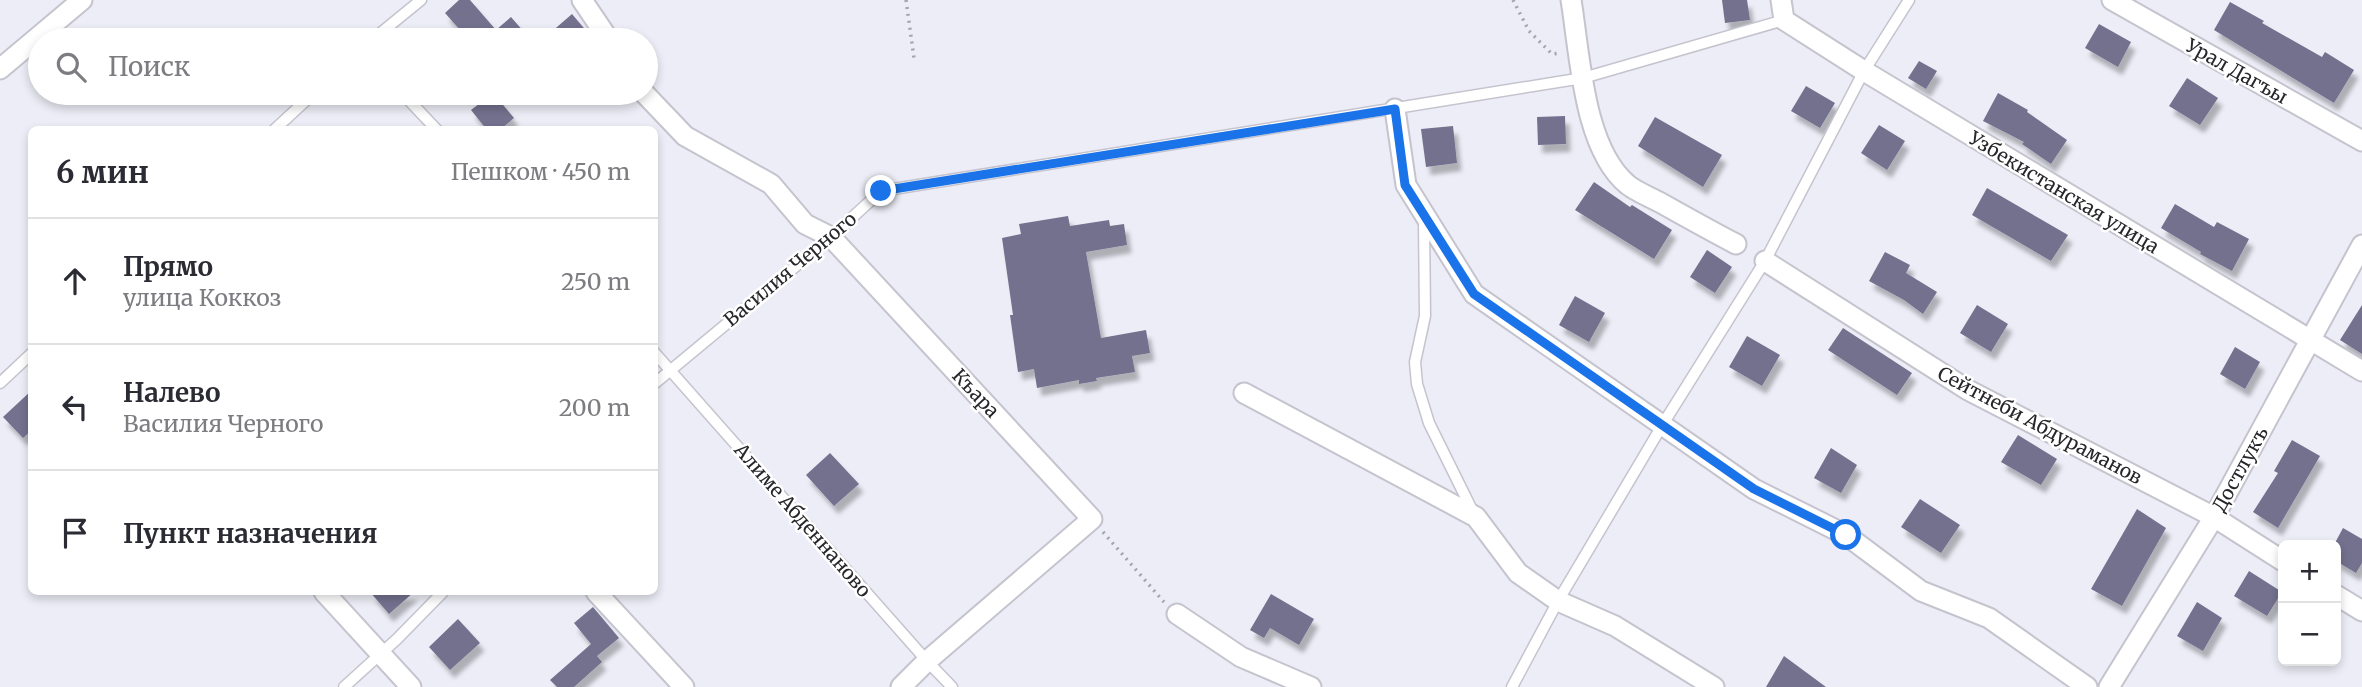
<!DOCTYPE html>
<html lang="ru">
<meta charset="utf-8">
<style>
body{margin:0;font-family:Merriweather,serif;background:#f7f7f7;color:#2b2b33}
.controls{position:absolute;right:21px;bottom:21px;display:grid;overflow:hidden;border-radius:10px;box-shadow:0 4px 10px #0003}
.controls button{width:63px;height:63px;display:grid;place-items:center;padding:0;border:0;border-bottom:2px solid #e1e1e2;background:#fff;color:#2b2b33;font:35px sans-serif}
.stop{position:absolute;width:21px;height:21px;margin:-16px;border:5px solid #1a73e8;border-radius:50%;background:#fff}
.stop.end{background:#1a73e8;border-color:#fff;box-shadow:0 2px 7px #0008}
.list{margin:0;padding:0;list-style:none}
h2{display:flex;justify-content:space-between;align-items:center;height:91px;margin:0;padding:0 28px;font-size:30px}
h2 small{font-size:23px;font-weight:400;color:#7c7c81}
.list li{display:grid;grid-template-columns:46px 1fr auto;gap:21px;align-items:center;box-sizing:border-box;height:126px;padding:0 28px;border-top:2px solid #e1e1e2}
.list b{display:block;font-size:26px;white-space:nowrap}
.list p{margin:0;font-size:23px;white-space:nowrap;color:#7c7c81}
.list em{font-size:23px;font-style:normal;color:#7c7c81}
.icon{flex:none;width:38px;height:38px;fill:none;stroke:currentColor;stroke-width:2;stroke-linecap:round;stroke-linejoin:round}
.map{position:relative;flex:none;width:2362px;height:687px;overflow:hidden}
.search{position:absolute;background:#fff;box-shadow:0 4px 10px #0003;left:28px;top:28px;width:630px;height:77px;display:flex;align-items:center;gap:18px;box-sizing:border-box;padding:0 24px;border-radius:38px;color:#7c7c81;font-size:26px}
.panel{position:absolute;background:#fff;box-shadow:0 4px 10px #0003;left:28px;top:126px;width:630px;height:469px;border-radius:10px}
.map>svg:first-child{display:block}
.building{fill:#73718e;filter:url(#shadow)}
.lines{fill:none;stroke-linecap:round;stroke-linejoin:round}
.lane-casing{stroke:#c5c4ce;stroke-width:13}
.street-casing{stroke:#c5c4ce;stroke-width:23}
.path{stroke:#a4a4ac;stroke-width:3.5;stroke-dasharray:2 5;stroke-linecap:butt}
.lane{stroke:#fff;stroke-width:10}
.street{stroke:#fff;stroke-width:19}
.route{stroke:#1a73e8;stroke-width:9}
.labels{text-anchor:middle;stroke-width:5;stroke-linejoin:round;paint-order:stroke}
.street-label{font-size:19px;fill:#27262a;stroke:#fff}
</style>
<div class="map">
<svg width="2362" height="687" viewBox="0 0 2362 687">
<defs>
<filter id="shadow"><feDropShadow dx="4.5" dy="8" stdDeviation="2" flood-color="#0004"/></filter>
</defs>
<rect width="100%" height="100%" fill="#ededf7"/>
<g class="building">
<polygon points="459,0 470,0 496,30 511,17 531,40 469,40 445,13"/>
<polygon points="1722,0 1747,0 1750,20 1725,23"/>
<polygon points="2230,2 2264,21 2262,23 2322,57 2325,52 2354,70 2334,103 2214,30"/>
<polygon points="572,14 594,40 542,40"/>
<polygon points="2099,24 2131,42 2118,67 2085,48"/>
<polygon points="1919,61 1937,71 1926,89 1908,78"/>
<polygon points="2187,78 2218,98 2200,125 2169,106"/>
<polygon points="1806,86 1835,103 1820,128 1791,111"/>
<polygon points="493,93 514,118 500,130 487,130 471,110"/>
<polygon points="1998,93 2028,110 2027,112 2067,140 2051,164 2022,144 2024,142 1983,121"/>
<polygon points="1565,116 1566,144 1538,145 1537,117"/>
<polygon points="1655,117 1722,155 1703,187 1638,146"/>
<polygon points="1879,125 1905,141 1887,170 1861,153"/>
<polygon points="1453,126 1457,163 1426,167 1421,129"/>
<polygon points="1594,182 1630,207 1632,205 1672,230 1654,259 1575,210"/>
<polygon points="1987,188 2068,235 2051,261 1972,215"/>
<polygon points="2175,204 2214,227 2217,222 2249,239 2232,271 2200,254 2201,252 2161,228"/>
<polygon points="1068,216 1070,226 1109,220 1110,226 1124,224 1127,245 1086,252 1101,338 1146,330 1150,353 1132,356 1135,372 1096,378 1097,381 1079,384 1079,380 1037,388 1034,369 1018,372 1010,315 1013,315 1002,238 1021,234 1019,224"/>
<polygon points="1707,250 1732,267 1715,293 1690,277"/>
<polygon points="1885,252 1910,265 1906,273 1937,292 1923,314 1904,300 1869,281"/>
<polygon points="1575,296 1605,313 1589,342 1559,325"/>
<polygon points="1977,305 2008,324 1991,352 1960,333"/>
<polygon points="2362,305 2362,354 2340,340"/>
<polygon points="1843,328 1912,373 1897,395 1828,350"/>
<polygon points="1747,336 1780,355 1762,386 1729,367"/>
<polygon points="2235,347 2260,362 2245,389 2220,374"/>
<polygon points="32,390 32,430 23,438 3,417"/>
<polygon points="2018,435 2057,459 2041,485 2001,462"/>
<polygon points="2292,440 2320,456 2278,528 2253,512 2278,473 2274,471"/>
<polygon points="1831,448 1857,465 1841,493 1814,478"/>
<polygon points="830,453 859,484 834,506 806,475"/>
<polygon points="1920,499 1960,525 1941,553 1901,527"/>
<polygon points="2137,509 2166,528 2122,606 2091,589"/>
<polygon points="2343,528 2362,539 2362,563 2356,573 2336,561 2336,541"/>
<polygon points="2249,571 2282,592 2267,616 2234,596"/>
<polygon points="370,592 414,592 389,614"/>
<polygon points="1271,594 1314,619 1299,645 1270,628 1264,638 1250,630"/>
<polygon points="2197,602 2222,618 2203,651 2177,636"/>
<polygon points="593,607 619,638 597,656 602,662 574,687 557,687 550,680 591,644 574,623"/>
<polygon points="458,619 480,643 450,670 429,647"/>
<polygon points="1784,656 1826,687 1766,687"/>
</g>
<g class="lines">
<g class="lane-casing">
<g id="lane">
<polyline points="372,40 421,0"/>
<polyline points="402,93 437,130"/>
<polyline points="274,130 314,93"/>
<polyline points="1424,222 1425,316 1415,362 1417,384 1429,423 1473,512"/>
<polyline points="654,352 927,661 952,687"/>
<polyline points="0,383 32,353"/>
<polyline points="654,384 831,237 881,191 1583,78 1784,20"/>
<polyline points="344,687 397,639 443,592"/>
<polyline points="1512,687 1558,601 1663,424 1765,261 1864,71 1909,0"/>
</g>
</g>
<g class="street-casing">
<g id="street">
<polyline points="582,0 609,40"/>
<path d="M1571,0C1580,54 1583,148 1628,185C1637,192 1650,197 1661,203C1686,217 1711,231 1736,244"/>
<polyline points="1781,0 1784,20 1864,71 2362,371"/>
<polyline points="2112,0 2362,141"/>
<polyline points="0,69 82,0"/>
<polyline points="644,93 685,136 771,184 805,224 831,237 1092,519 927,661 901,687"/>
<polyline points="1395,109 1406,185 1474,294 1754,489 1846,535 1921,591 1989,618 2087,687"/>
<polyline points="1765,261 1968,390 2214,517 2283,561"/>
<polyline points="1244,393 1476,517 1518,573 1558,601 1615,626 1714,687"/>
<polyline points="324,592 411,687"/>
<polyline points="596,592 684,687"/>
<polyline points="2336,595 2362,611"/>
<polyline points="1177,614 1241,657 1311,687"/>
<polyline points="2109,687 2214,517 2362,245"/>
</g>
</g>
<g class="path">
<polyline points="906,0 914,58"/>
<polyline points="1513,0 1529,31 1552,54 1560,53"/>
<polyline points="1103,532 1164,602"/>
</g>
<use href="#lane" class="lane"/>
<use href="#street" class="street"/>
</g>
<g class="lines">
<polyline class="route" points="881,191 1395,109 1405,185 1474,294 1754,489 1846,535"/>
</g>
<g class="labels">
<g class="street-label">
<text transform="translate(2237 71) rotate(29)" y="7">Урал Дагъы</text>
<text transform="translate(2064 192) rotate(31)" y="7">Узбекистанская улица</text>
<text transform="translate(790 269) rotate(-40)" y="7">Василия Черного</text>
<text transform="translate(976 393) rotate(47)" y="7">Къара</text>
<text transform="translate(2040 425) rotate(28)" y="7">Сейтнеби Абдураманов</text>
<text transform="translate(2240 469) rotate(-61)" y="7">Достлукъ</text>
<text transform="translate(803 520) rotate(49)" y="7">Алиме Абденнаново</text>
</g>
</g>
</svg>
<div class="controls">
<button>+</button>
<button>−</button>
</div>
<div class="stop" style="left:1846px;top:535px"></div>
<div class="stop end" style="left:881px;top:191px"></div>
<div class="search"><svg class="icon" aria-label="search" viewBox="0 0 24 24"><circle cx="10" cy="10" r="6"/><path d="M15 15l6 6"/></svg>Поиск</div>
<section class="panel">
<h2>6 мин<small>Пешком · 450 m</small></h2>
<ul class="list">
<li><svg class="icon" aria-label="ahead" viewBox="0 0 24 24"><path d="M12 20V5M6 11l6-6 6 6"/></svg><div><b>Прямо</b><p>улица Коккоз</p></div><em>250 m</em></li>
<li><svg class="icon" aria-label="left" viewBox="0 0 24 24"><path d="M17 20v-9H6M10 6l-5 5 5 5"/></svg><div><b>Налево</b><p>Василия Черного</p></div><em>200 m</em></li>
<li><svg class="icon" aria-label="arrive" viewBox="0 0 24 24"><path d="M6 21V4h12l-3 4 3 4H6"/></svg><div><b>Пункт назначения</b></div></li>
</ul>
</section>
</div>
